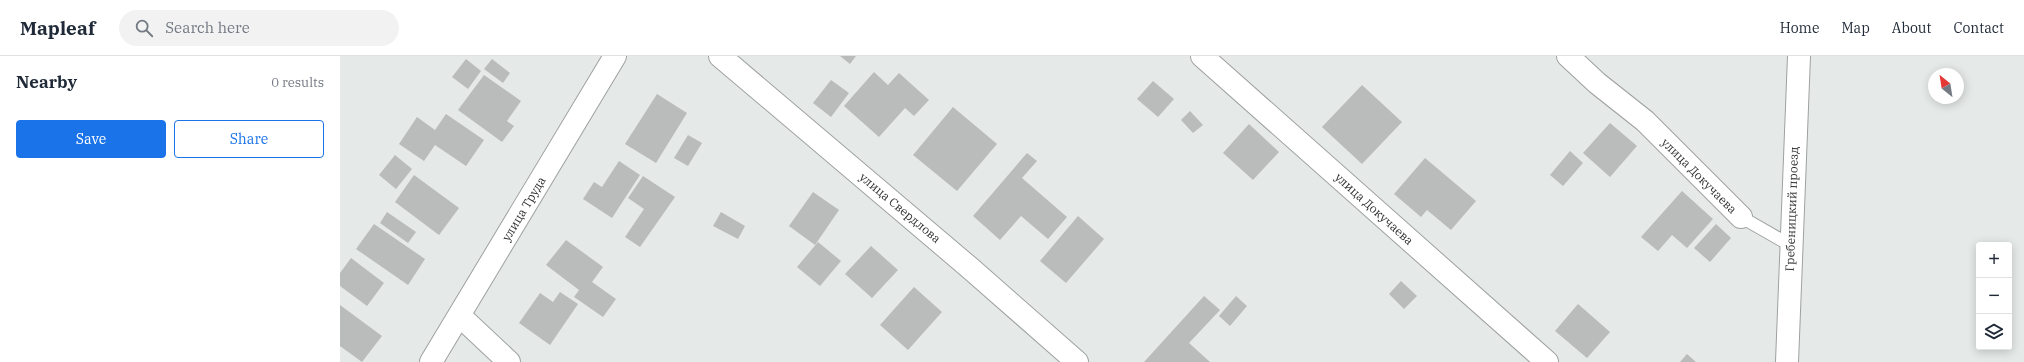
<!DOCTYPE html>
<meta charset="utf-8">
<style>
body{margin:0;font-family:"IBM Plex Serif",serif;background:#f2f2f3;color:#1f2937}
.controls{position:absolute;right:12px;bottom:12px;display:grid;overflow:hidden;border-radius:4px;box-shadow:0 2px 10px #0003}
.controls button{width:36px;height:36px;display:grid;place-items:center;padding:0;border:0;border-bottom:1px solid #e0e1e3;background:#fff;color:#1f2937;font:20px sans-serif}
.compass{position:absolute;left:1588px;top:12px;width:36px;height:36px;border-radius:50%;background:#fff;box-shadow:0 2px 10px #0003;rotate:330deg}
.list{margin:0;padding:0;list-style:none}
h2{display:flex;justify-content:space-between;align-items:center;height:52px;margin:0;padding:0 16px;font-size:17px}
h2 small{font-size:13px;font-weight:400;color:#747a83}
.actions{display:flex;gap:8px;padding:12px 16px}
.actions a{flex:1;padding:9px 0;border:1px solid #1a73e8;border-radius:4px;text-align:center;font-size:14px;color:#1a73e8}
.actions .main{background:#1a73e8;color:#fff}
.icon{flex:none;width:22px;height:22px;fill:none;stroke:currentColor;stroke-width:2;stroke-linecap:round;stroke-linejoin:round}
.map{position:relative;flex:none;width:1684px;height:306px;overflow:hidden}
header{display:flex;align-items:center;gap:24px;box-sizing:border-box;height:56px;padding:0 20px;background:#fff;border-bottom:1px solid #e0e1e3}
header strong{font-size:19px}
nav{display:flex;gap:22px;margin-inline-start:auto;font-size:14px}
.search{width:280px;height:36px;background:#f2f2f3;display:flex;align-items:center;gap:10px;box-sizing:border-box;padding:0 14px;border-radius:22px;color:#747a83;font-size:15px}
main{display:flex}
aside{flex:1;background:#fff}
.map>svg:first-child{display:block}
.building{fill:#b9bcba}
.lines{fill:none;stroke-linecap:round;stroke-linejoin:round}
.lane-casing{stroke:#9ea1a0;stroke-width:14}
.street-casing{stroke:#9ea1a0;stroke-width:24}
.lane{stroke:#fff;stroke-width:12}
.street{stroke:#fff;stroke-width:22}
.labels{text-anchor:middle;stroke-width:4;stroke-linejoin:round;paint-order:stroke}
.street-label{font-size:12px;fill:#2d2f2e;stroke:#fff}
</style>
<header>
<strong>Mapleaf</strong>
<div class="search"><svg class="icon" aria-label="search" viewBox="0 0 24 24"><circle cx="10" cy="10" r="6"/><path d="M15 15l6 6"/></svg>Search here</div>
<nav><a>Home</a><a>Map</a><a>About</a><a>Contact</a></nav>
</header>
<main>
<aside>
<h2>Nearby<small>0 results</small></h2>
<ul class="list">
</ul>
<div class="actions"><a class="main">Save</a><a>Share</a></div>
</aside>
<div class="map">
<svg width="1684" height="306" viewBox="0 0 1684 306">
<rect width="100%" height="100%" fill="#e5e9e8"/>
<g class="building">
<polygon points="500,0 516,0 510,8"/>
<polygon points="126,3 141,15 128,33 112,21"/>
<polygon points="152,3 170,17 163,27 144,13"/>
<polygon points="534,16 548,29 559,17 589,44 574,60 565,52 539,81 504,50"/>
<polygon points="144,19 181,45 167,65 174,70 162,86 118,54"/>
<polygon points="491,24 509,37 491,61 473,47"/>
<polygon points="813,25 834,43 818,61 797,43"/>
<polygon points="1022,29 1062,66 1022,108 982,71"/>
<polygon points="317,38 347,57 316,107 285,88"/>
<polygon points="613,51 657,88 617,135 573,99"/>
<polygon points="850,55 863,69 853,77 841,64"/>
<polygon points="106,58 144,84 126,110 95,89 84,105 59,88 77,61 95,74"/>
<polygon points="1270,67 1297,90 1270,121 1243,97"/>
<polygon points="909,68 939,96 913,124 883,97"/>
<polygon points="348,79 362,87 348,110 334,102"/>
<polygon points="1230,95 1243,107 1223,130 1210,119"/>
<polygon points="687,97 697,105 682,122 727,161 708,183 681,160 660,184 633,160"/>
<polygon points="55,99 72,113 56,133 39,119"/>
<polygon points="1085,102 1136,145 1111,174 1087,154 1081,161 1054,138"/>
<polygon points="279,105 300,119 272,162 243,143 254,126 262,131"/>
<polygon points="74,119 119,152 99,179 55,146"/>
<polygon points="303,120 335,141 300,191 285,181 304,153 288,142"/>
<polygon points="1342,135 1373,163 1347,192 1332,179 1318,195 1301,181"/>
<polygon points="473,136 499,154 475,189 449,170"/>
<polygon points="47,156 76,176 68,187 40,167"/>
<polygon points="381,156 405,170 398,183 373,170"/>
<polygon points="738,160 764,183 726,227 700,205"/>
<polygon points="34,168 85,203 68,229 16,193"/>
<polygon points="1376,168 1391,182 1370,206 1354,192"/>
<polygon points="226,184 263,211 252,226 276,243 263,261 234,241 239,234 206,209"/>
<polygon points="478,186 501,205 480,230 457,211"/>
<polygon points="531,190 558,214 532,242 505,218"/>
<polygon points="11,202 44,227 27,250 0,230 0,217"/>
<polygon points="1061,225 1077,240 1064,253 1049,238"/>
<polygon points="574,231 602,256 568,294 540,269"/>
<polygon points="220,236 238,248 210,289 179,267 200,237 213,246"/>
<polygon points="864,240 880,254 849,287 870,306 804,306"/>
<polygon points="896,240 907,250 890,270 879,260"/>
<polygon points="1238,248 1270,276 1247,302 1215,275"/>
<polygon points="0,249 42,280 22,306 0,290"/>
<polygon points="1347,298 1356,306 1340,306"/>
</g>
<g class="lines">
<g class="lane-casing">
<polyline id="lane" points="1401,161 1450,189"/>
</g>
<g class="street-casing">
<g id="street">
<polyline points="380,0 630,212 737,306"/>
<polyline points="862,0 1207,306"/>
<polyline points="1228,0 1257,27 1305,65 1401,161"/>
<polyline points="120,260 169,306"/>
<polyline points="91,306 275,0"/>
<polyline points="1447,306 1459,0"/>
</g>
</g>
<use href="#lane" class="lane"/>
<use href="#street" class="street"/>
</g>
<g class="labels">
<g class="street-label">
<text transform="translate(1359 120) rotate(45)" y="4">улица Докучаева</text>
<text transform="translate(560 152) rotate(40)" y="4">улица Свердлова</text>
<text transform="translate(184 153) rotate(-59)" y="4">улица Труда</text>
<text transform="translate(1034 153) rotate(42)" y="4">улица Докучаева</text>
<text transform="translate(1452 153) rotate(-88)" y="4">Гребеницкий проезд</text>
</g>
</g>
</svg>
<div class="controls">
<button>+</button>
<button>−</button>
<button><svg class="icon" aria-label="layers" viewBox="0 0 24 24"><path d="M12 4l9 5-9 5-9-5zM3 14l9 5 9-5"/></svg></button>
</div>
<svg class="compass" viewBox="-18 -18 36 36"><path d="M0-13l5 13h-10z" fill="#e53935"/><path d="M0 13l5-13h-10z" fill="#747a83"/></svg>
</div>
</main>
